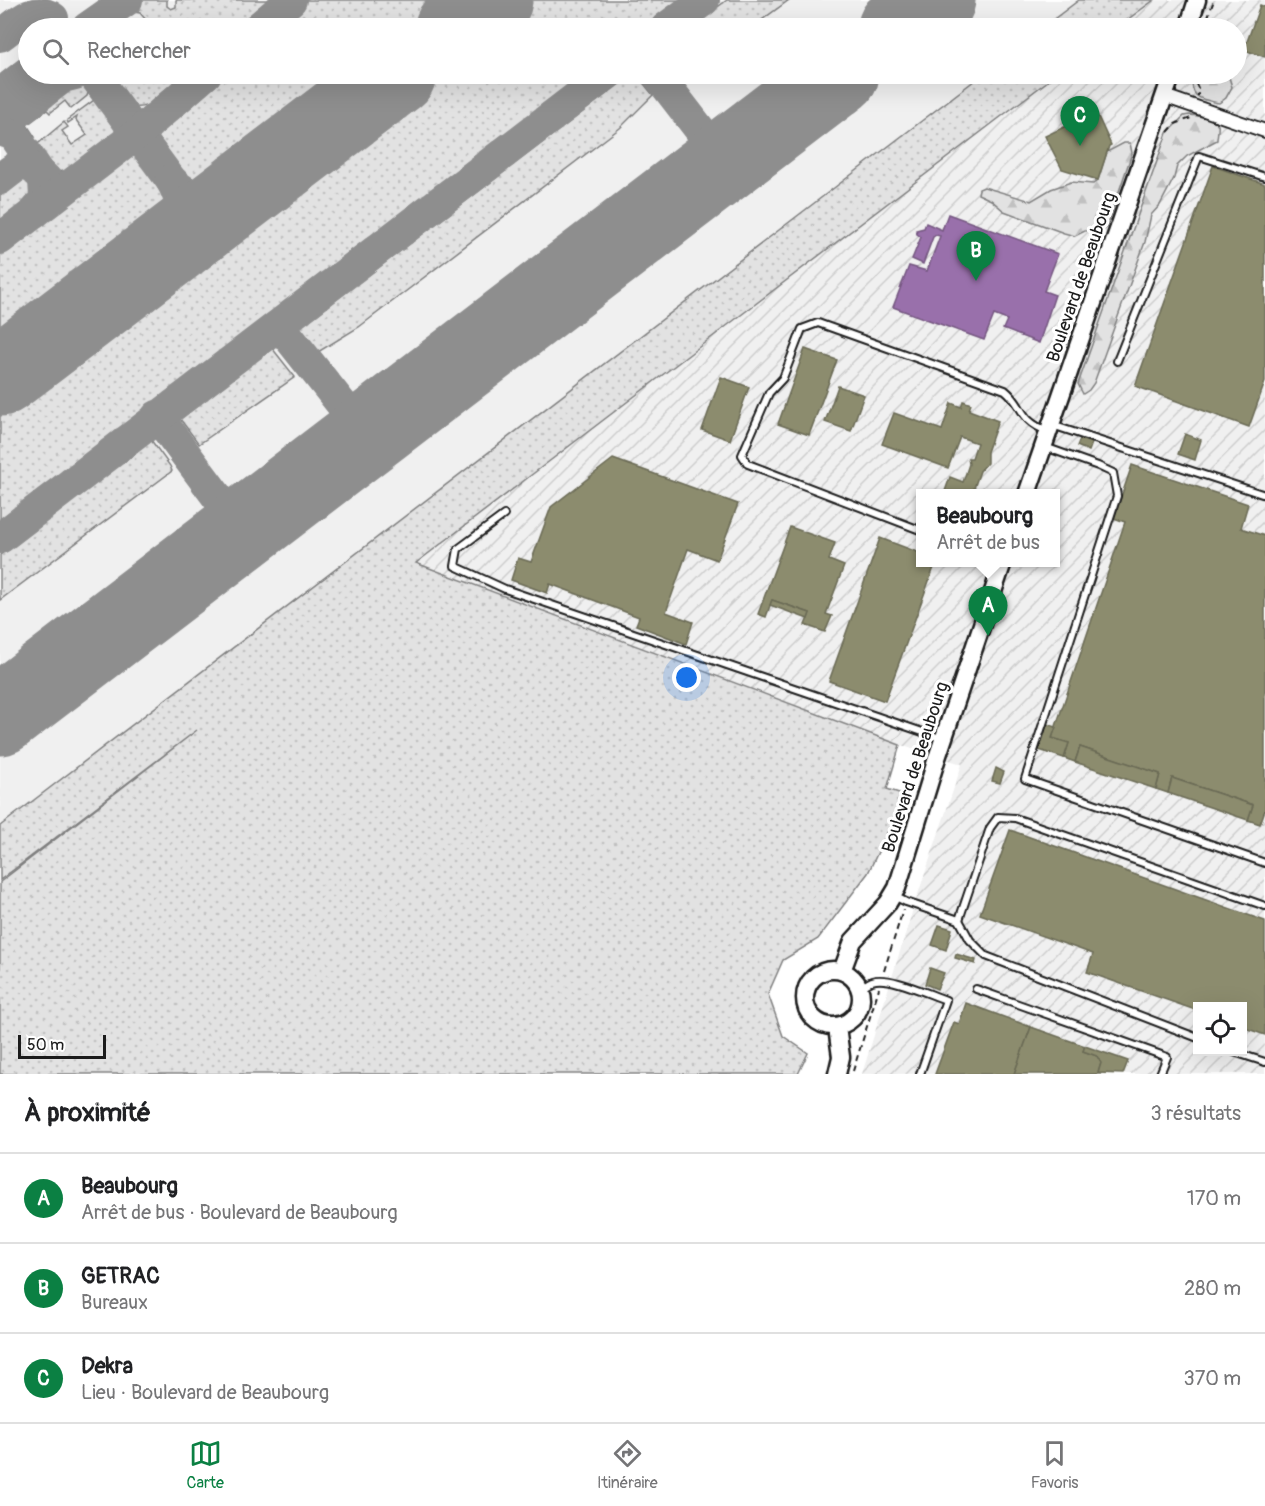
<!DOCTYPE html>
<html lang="fr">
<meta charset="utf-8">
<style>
body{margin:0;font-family:Pangolin,sans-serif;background:#f2f2f2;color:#202124}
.controls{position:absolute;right:18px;bottom:18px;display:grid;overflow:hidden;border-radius:0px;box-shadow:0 6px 24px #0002}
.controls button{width:54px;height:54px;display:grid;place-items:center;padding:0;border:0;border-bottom:2px solid #e0e0e0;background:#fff;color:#202124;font:30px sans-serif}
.scale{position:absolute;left:18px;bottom:15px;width:88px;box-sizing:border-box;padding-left:6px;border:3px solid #1c1c1c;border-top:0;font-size:16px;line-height:21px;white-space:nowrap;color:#1c1c1c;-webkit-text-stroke:4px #fff;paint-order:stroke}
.you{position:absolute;left:687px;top:678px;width:21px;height:21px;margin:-15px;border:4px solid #fff;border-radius:50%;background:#1a73e8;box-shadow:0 0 0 9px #1a73e833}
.badge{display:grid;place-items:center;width:39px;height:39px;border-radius:50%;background:#0b8043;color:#fff;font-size:20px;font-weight:700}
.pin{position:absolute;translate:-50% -50px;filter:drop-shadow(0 2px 3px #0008)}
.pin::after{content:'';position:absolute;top:32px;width:21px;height:18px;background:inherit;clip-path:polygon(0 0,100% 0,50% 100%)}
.popup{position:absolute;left:916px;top:489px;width:144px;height:78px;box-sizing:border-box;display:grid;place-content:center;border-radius:0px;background:#fff;filter:drop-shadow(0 2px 4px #0005);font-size:20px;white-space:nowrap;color:#757577}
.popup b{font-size:22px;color:#202124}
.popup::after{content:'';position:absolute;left:50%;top:100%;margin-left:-12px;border:12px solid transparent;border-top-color:#fff}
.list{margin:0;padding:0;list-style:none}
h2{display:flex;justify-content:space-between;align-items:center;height:78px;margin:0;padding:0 24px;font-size:26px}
h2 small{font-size:20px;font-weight:400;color:#757577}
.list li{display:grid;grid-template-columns:39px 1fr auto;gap:18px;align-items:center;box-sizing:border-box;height:90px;padding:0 24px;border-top:2px solid #e0e0e0}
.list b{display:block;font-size:22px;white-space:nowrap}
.list p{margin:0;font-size:20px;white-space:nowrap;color:#757577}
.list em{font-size:20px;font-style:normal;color:#757577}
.icon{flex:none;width:33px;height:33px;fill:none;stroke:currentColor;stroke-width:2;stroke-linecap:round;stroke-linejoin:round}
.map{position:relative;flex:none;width:1265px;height:1074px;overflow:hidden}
.search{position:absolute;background:#fff;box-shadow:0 6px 24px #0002;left:18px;right:18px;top:18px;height:66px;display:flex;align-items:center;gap:15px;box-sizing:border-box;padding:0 21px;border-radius:33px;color:#757577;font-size:22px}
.sheet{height:348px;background:#fff}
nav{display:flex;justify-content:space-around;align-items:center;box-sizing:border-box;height:84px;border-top:2px solid #e0e0e0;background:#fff;font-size:16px;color:#757577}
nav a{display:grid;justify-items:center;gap:3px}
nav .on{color:#0b8043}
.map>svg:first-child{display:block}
.built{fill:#f0f0f0}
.industrial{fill:url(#industrial-furrows);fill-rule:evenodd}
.grass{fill:url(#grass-dots);stroke:#7f7f7f;stroke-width:1.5}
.forest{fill:url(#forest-firs);stroke:#7f7f7f;stroke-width:1.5}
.offices{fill:#9970ab;stroke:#745780;stroke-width:1.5}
.industry{fill:#8c8c6e;stroke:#6a6a55;stroke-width:1.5}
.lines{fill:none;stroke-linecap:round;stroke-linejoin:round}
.taxiway{stroke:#8e8e8e;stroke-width:32}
.runway{stroke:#8e8e8e;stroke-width:81}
.service-casing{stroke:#1c1c1c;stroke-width:10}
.minor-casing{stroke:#1c1c1c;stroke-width:16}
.secondary-casing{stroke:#1c1c1c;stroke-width:21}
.path{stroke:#1c1c1c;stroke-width:2;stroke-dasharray:6 4.5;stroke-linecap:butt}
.service{stroke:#fff;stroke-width:6}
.minor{stroke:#fff;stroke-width:12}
.secondary{stroke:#fff;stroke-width:16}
.labels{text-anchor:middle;stroke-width:6;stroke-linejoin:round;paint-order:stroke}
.street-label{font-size:18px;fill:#1c1c1c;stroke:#fff}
</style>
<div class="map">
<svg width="1265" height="1074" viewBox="0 0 1265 1074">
<defs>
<pattern id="industrial-furrows" width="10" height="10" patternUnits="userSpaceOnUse" patternTransform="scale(1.5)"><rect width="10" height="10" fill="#f0f0f0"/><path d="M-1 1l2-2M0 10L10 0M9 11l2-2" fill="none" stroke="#cdcdcd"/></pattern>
<pattern id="grass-dots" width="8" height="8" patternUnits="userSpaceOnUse" patternTransform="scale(1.5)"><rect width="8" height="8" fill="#e2e2e2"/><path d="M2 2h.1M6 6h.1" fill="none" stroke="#c1c1c1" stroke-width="1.8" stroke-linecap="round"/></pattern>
<pattern id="forest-firs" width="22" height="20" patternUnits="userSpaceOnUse" patternTransform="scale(1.5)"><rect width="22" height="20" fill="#e2e2e2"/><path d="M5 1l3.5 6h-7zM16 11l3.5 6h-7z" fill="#c1c1c1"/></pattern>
</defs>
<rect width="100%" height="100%" fill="#fff"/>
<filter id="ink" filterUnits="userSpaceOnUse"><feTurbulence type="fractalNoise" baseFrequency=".0167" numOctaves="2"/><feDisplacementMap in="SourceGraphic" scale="12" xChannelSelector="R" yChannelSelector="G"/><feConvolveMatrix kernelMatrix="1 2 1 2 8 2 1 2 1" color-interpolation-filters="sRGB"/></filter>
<g filter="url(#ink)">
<polygon class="built" points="0,0 1154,0 1116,28 28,28 28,74 1057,74 0,880"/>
<path class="industrial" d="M1154,0H1265V1074H862L914,906L962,764L900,745L416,563L1057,74H1236V28H1116ZM920,494H1056V562H920ZM1198,1006H1242V1052H1198Z"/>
<g class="grass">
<polygon points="134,0 167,0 167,6 171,9 176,7 176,0 280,0 248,28 145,28 146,20 140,13 127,11 124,7"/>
<polygon points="301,0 463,0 425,28 268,28"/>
<polygon points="520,0 685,0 648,28 483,28"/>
<polygon points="727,0 789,0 751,28 690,28"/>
<polygon points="1079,0 1154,0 1116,28 1042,28"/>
<polygon points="34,74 54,74 0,114 0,99"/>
<path d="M104,74H192C180,83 147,114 132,106C120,100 111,84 104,74Z"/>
<path d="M216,74H366L241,170C230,177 220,185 207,185C184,186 148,156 157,131C162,116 203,85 216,74Z"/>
<polygon points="424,74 589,74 0,523 0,398"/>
<polygon points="633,74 636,74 653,95 620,128 359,327 318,352 299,328"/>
<polygon points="983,74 1057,74 416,563 900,745 887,789 905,795 868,873 818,939 783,960 768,994 783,1036 808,1053 798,1074 0,1074 0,882 197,730 0,880 0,826"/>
<path d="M80,83L90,87L87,96L71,109L65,101L50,113L47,110L27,125L35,137H26C22,130 23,122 28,115L67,85Z"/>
<path d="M97,98C106,103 117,122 115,133C99,149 72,184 48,167C41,162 37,154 33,148L64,122L68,127L62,131L72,145L87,135L76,120L77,117L68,123L67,120Z"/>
<path d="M131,155C152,160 173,187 168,209C165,220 159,229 151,237L0,353V247L112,162Z"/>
<path d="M25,173L33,179C39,205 18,216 0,230V193L6,189L5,185L20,174Z"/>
<polygon points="272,348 295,377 199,444 180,419"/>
<polygon points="151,440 170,466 172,471 0,600 0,555"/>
</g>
<g class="forest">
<path d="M1191,74H1228L1232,87L1226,98L1219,103C1195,98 1192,98 1191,74Z"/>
<path d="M1189,115C1197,116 1214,117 1218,125C1219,128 1217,136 1217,140L1187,156L1177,166L1174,178L1160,205L1151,215L1145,242L1094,383L1089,390L1083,394L1078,384L1167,133L1184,116Z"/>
<polygon points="1124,143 1130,143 1132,153 1107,227 1101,231 1093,227 1075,236 1064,233 1004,211 991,200 978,194 979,189 984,187 1031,201 1051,189 1071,182 1093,184 1098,180 1107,152"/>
</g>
<polygon class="offices" points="948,214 1058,254 1044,291 1055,295 1039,343 1003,329 1007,320 994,315 984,340 893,307 909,266 927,271 940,236 936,235 933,237 923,264 912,259 921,237 917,234 916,230 924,228 926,223 942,230"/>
<g class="industry">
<polygon points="1260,5 1265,7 1265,57 1244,50"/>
<polygon points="1096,112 1111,145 1109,146 1098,180 1062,169 1045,136"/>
<polygon points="1213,166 1265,184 1265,382 1249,427 1135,386"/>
<polygon points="805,349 837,360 809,435 778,424"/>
<polygon points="721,377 749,387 730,440 702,430"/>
<polygon points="838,386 864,395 851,431 825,422"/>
<polygon points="963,401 971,404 969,410 998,421 987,452 987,463 980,471 972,494 944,494 950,477 963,482 969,464 968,458 972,458 977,443 960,437 948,468 882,444 894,413 942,430 951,403 961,407"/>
<polygon points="1185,434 1201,440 1195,460 1178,454"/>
<polygon points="1080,439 1092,443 1089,451 1077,446"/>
<polygon points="613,459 738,504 717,560 688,549 666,612 693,622 686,644 636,625 639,617 550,584 547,593 511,580 518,558 531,562 551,507"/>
<polygon points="1132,465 1248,504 1241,528 1265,536 1265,810 1260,824 1248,820 1253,805 1172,778 1168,793 1156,789 1160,774 1080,747 1075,762 1064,758 1069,743 1052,738 1125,522 1114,518"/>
<polygon points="790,527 835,543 829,560 844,566 826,614 832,616 825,632 805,625 810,613 772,600 766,617 758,614"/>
<polygon points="880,538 920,553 920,562 936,562 885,701 829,681"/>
<polygon points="772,600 810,613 808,619 770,605"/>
<polygon points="1047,724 1056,727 1052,738 1069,743 1064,758 1039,750"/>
<polygon points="1080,747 1160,774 1156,789 1075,762"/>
<polygon points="996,768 1004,772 1000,783 992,781"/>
<polygon points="1172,778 1253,805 1248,820 1168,793"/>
<polygon points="1010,830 1265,921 1265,1035 1242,1027 1242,1006 1198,1006 1198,1011 1087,972 1093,954 980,914"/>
<polygon points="939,925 952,929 946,950 932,945"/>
<polygon points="956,954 976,960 975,964 955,958"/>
<polygon points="930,968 944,973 937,989 925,984"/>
<polygon points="966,1003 1031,1027 1014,1074 935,1074 954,1022 959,1024"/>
<polygon points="1031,1027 1085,1046 1083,1051 1097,1056 1101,1063 1098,1073 1101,1074 1014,1074"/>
<polygon points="1085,1046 1128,1061 1123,1074 1098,1073 1101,1063 1097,1056 1083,1051"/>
</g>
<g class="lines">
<g class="taxiway">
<polyline points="87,28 127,0"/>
<polyline points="258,28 291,0"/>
<polyline points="666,28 704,0"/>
<path d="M0,36C16,25 33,4 53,18"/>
<path d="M93,74L171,180C197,207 224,202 253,183"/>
<polyline points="657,74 724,161"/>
<polyline points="0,94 28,72"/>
<polyline points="0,126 63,77 75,74"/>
<polyline points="0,130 14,135 44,180 45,197 40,206 34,213"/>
<path d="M0,179C22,162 25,159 46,179"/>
<polyline points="0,239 137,134 206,74"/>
<path d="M151,261C178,237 191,214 171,180"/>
<polyline points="279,325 366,435"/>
<polyline points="157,416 242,530"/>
<polyline points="0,538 607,74"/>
</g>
<g class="runway">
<polyline points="455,28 492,0"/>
<polyline points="898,28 935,0"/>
<polyline points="0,376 396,74"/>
<polyline points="0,715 839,74"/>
</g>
<g class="service-casing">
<g id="service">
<polyline points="1117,361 1199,156 1265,177"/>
<polyline points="1052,425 1265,495"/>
<polyline points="1045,447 1098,466 1113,473 1117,496 1025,779 1265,863"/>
<polyline points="504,515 458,549 455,566 505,589 943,739"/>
<path d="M920,530L748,464L742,455L769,393L783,378L802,329L818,323L1005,390C1024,405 1018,420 1047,431"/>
<polyline points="894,896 906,902 959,920 970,940 986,956 1198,1038"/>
<polyline points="959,920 990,828 998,817 1015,818 1265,906"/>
<path d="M860,989C863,986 868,983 872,981C889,975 928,994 946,1000L920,1074"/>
<polyline points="976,989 1167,1057 1160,1074"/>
<polyline points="1234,1052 1265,1062"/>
</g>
</g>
<g class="minor-casing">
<polyline id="minor" points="1164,96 1265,131"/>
</g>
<g class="secondary-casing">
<g id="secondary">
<polyline points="1188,28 1197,0"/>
<polyline points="1027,494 1172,74"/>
<circle cx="833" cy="998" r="28"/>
<polyline points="842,971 853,941 888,903 897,888 936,761 1003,562"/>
<polyline points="837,1027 841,1057 837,1074"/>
</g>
</g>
<g class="path">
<polyline points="1204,28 1214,0"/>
<polyline points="1191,74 1198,88 1198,96"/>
<polyline points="1168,132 1175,124 1191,118"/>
<polyline points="884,971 903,910"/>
<polyline points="853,1071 879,988"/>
</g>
<use href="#service" class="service"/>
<use href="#minor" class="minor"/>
<use href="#secondary" class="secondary"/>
</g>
</g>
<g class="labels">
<g class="street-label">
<text transform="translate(1081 277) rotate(-71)" y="6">Boulevard de Beaubourg</text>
<text transform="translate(915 767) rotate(-72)" y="6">Boulevard de Beaubourg</text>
</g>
</g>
</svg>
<div class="controls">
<button><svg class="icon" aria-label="locate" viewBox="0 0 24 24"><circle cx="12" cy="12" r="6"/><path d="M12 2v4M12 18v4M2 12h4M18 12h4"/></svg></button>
</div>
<div class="scale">50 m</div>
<div class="you"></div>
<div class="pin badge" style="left:988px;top:636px">A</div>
<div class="popup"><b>Beaubourg</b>Arrêt de bus</div>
<div class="pin badge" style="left:976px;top:281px">B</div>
<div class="pin badge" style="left:1080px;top:146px">C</div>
<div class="search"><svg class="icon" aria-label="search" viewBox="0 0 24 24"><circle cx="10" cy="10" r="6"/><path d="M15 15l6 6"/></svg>Rechercher</div>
</div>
<section class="sheet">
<h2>À proximité<small>3 résultats</small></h2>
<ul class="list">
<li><span class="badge">A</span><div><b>Beaubourg</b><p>Arrêt de bus · Boulevard de Beaubourg</p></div><em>170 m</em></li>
<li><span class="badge">B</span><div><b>GETRAC</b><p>Bureaux</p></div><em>280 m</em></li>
<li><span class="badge">C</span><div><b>Dekra</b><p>Lieu · Boulevard de Beaubourg</p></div><em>370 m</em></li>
</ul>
</section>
<nav>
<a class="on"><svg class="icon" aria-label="map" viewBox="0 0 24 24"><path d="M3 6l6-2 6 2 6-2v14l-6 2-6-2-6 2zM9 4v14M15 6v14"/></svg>Carte</a>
<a><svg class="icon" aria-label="directions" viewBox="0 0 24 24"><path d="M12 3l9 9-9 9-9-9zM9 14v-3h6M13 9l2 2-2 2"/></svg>Itinéraire</a>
<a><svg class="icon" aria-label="saved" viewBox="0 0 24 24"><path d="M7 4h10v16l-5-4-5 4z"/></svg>Favoris</a>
</nav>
